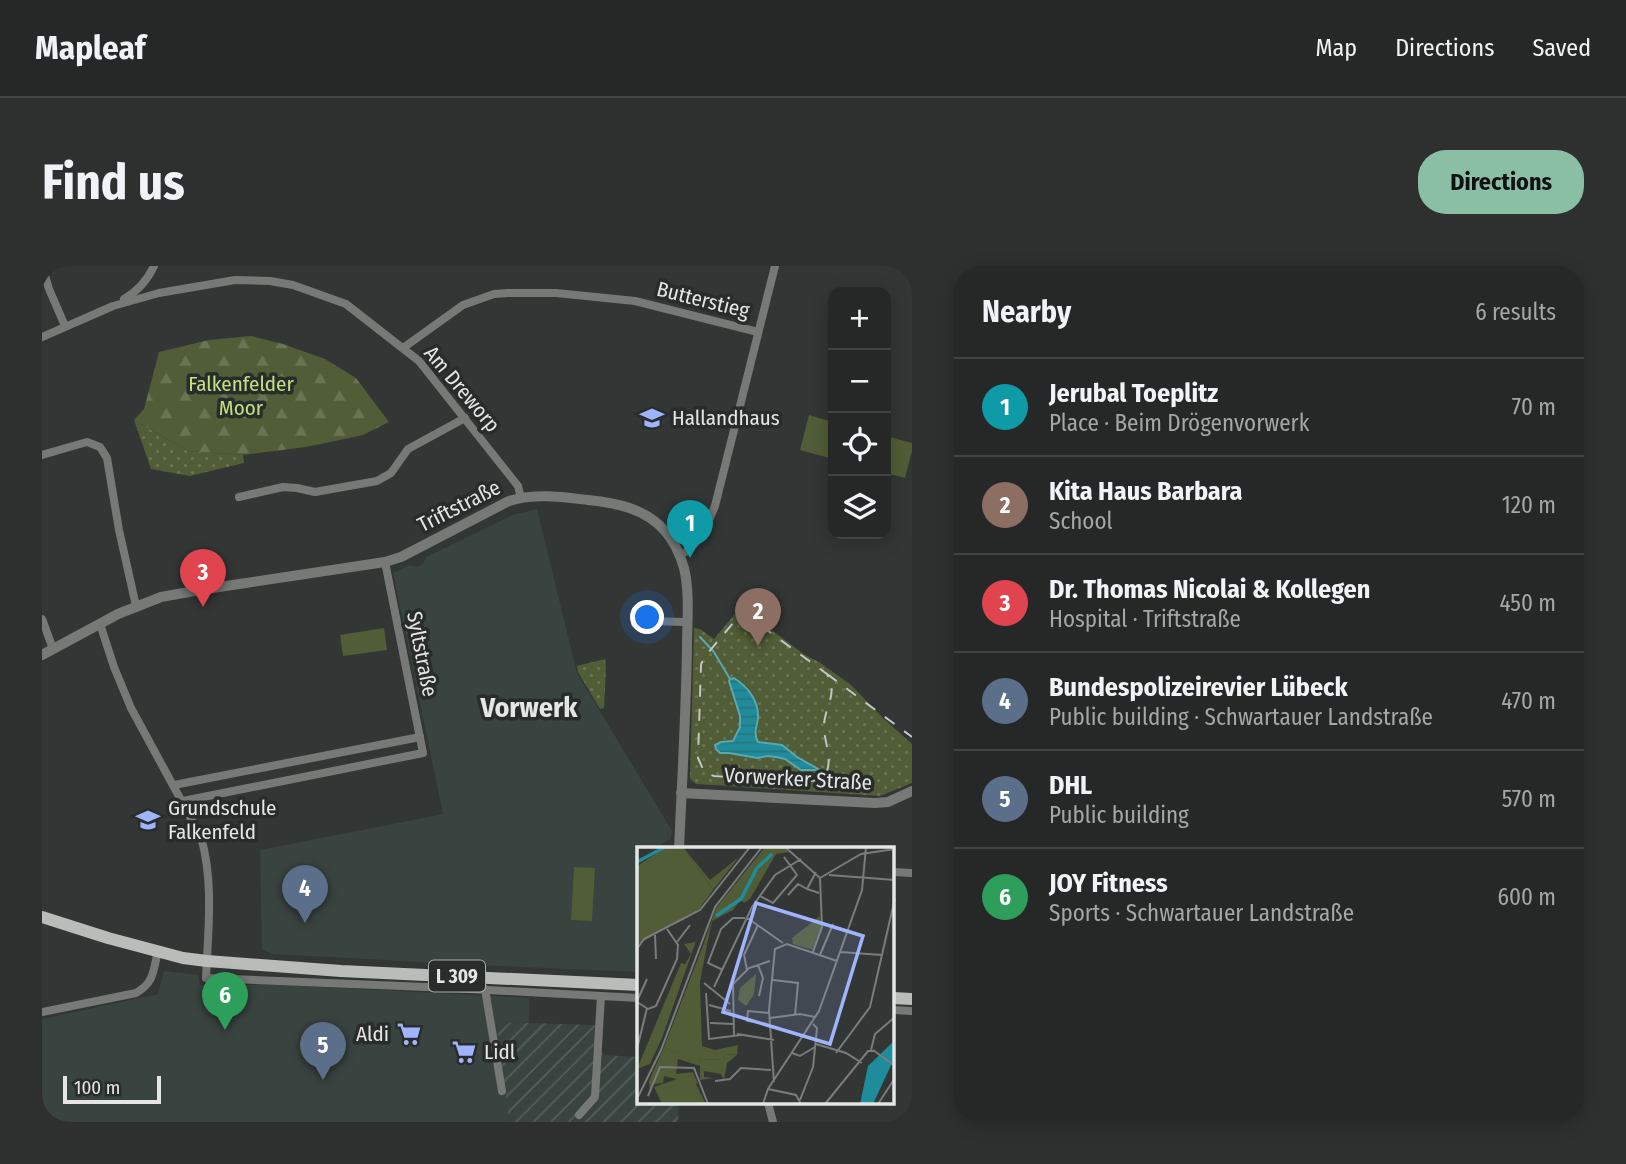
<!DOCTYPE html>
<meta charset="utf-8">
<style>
body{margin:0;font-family:"Fira Sans Condensed",sans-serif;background:#2e302f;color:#f1f3f6}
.controls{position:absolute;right:21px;top:21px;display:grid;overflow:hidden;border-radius:14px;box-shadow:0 4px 18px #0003}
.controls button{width:63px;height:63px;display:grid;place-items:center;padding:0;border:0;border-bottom:2px solid #424444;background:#262827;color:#f1f3f6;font:35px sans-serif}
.scale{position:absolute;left:21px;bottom:18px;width:98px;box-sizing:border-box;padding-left:7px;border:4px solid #e4e6e5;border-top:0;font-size:19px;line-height:24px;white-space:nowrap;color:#e4e6e5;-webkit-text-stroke:5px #282c2a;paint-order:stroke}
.you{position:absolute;left:606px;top:352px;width:24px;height:24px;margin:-18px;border:5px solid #fff;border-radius:50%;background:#1a73e8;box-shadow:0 0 0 10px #1a73e833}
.badge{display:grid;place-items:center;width:46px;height:46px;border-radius:50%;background:#8abfa5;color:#fff;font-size:23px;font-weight:700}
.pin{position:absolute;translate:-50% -58px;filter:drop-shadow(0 2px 4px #0008)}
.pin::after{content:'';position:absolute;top:37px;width:24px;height:21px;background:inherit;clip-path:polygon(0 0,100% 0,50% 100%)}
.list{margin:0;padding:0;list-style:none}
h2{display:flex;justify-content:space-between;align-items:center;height:91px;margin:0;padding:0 28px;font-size:30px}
h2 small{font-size:23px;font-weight:400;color:#a4a6a7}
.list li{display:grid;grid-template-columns:46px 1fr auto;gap:21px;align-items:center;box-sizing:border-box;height:98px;padding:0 28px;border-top:2px solid #424444}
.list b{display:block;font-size:26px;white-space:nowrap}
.list p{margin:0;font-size:23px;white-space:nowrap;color:#a4a6a7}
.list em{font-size:23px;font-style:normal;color:#a4a6a7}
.icon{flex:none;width:38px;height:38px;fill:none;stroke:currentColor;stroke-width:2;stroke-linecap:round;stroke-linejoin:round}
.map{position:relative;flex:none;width:870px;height:856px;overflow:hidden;border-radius:28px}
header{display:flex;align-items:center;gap:42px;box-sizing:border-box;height:98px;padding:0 35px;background:#262827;border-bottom:2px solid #424444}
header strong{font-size:33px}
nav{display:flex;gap:38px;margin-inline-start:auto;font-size:24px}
.intro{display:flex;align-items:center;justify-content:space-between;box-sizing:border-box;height:168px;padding:0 42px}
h1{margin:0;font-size:49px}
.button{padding:18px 32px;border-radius:28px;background:#8abfa5;color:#111;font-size:24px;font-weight:700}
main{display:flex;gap:42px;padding:0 42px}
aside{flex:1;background:#262827;border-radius:28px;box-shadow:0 4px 18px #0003}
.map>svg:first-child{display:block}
.built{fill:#39433f}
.industrial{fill:url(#industrial-furrows)}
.grass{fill:url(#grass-dots)}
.forest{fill:url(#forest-firs)}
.pitch{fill:#505d36}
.water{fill:url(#water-rules);stroke:#59a7b1;stroke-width:2}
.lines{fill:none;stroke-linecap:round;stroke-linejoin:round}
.stream{stroke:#59a7b1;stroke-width:2}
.minor{stroke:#777977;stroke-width:8}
.tertiary{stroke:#777977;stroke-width:10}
.primary{stroke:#b9bcb9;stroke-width:12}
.rail{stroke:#c3c6c5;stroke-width:2;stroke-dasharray:12 12;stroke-linecap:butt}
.labels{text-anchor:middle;stroke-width:7;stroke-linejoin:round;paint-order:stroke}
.shield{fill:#282c2a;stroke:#acaead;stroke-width:2}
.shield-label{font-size:19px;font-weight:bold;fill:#e4e6e5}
.street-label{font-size:21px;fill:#e4e6e5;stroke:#282c2a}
.park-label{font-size:21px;fill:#c2e082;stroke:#282c2a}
.poi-label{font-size:21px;fill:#e4e6e5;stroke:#282c2a;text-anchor:start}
.district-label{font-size:28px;font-weight:bold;fill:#e4e6e5;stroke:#282c2a}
.inset-river{fill:none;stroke:#1e8c9b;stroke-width:3.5}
.inset-road{fill:none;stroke:#797c7b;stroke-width:2}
.view{fill:#a0b3fd;fill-opacity:0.15;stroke:#a0b3fd;stroke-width:3.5}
.inset-edge{fill:none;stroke:#e4e6e5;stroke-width:3.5}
</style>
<header>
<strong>Mapleaf</strong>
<nav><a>Map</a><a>Directions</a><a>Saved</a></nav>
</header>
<div class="intro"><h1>Find us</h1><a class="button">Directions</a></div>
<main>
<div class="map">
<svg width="870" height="856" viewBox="0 0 870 856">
<defs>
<pattern id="industrial-furrows" width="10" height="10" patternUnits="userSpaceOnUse" patternTransform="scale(1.75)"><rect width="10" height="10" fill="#39433f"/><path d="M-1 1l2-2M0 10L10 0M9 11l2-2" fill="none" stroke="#565e5b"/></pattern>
<pattern id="grass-dots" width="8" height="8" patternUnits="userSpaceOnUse" patternTransform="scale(1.75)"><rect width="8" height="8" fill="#505d36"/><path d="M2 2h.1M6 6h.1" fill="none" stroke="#697453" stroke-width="1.8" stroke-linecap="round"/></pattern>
<pattern id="forest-firs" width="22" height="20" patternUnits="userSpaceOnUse" patternTransform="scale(1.75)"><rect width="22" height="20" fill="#505d36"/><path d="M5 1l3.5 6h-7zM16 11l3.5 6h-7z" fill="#697453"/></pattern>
<pattern id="water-rules" width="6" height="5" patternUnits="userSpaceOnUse" patternTransform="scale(1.75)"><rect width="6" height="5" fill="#1e8c9b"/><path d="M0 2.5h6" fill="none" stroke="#2b737d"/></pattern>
</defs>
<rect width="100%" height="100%" fill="#323634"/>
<g class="built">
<polygon points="495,243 535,407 630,565 629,573 620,577 619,583 597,583 597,706 433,699 230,688 220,683 218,584 401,548 351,307 368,299 375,301 381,298 384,291 471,249"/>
<polygon points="122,705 156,709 158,719 247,719 487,732 487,757 454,756 467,856 0,856 0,753 116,728"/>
</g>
<polygon class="industrial" points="454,756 553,759 561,789 597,791 597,837 637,837 636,856 467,856"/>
<g class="grass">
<polygon points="92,154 146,185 201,189 202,197 148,210 109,203"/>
<polygon points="699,341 763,389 777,396 809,419 842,453 870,478 870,517 838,530 654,518 648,513 652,362 658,363 672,373"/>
<polygon points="563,393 564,402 562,442 558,443 536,406 535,400"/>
</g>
<polygon class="forest" points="209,70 241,78 283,93 314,112 347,156 321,169 264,181 201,189 146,185 92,154 102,143 117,86 167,74"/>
<g class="pitch">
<polygon points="767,149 791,156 791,193 758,184"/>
<polygon points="844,170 870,177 870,185 863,212 844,207"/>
<polygon points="342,362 345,384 301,390 298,369"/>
<polygon points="532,601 553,602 550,655 529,654"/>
</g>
<path class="water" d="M692,412C706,421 717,435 716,452C715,461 711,467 716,476L740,479L755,491L778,504H759L743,493L734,491L726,490L715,492L687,487H678L674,483L673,479L679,476L691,475L698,461V450L687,415L688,413Z"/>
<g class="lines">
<polyline class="stream" points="658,371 672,386 688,413"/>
<g class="minor">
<polyline points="0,0 7,23 23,60"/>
<path d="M82,33C96,25 105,15 112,0"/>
<polyline points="0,71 71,40 117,27 193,14 228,15 251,19 304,38 377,95 476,220 479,232"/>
<polyline points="361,82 421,39 452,28 466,27 514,27 593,35 716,66"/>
<polyline points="0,189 45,176 58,181 65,192 77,264 94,340"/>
<polyline points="197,231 241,221 255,222 273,226 335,215 349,207 366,183 423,152"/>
<path d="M638,289C658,280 665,259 673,240L733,0"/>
<polyline points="0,353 11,383"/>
<path d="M58,358L72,401L89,442L159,571C172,616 166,666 164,712L409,722L597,732"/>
<polyline points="593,358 603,355 645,356"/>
<polyline points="132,519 378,471"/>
<polyline points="141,535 381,487 343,296"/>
<polyline points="851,606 870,607"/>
<polyline points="443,723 460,825"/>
<polyline points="851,744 870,745"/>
<path d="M0,746L94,727C113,716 111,704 116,685"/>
<polyline points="726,837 731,856"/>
<polyline points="537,849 553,831 559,730"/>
</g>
<g class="tertiary">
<path d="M0,389L76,348L119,331L164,323L343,296L359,291L467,235C493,227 520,231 546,234C574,237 603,242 623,265C632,275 638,288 642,302C648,327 645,356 645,381C644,449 640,516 637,583"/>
<polyline points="639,527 833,537 846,536 870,525"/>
</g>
<g class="primary">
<polyline points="0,651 66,672 141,692 165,695 299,705 597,719"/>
<polyline points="851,732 870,733"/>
</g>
<g class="rail">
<path d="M698,352H706L714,356L785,408C797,429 782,440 782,461C782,474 790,492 785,505C780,515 771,515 761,516L672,510L666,508L661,503L656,492L659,399L661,393L691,357Z"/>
<polyline points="785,408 870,471"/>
</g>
</g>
<defs>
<g id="school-bare" transform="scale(1.89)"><path d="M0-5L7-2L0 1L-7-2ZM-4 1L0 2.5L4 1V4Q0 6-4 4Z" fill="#a0b3fd" stroke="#282c2a" stroke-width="2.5" paint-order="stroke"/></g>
<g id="supermarket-bare" transform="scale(1.89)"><path d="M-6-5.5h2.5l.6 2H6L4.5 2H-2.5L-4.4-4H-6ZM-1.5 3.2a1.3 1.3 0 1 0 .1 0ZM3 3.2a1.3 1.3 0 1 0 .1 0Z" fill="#a0b3fd" stroke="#282c2a" stroke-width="2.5" paint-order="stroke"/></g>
</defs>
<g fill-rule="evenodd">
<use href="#school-bare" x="610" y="152"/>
<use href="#school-bare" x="106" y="554"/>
<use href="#supermarket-bare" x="367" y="768"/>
<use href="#supermarket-bare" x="422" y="786"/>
</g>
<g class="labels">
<rect class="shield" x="387" y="694.5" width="56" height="31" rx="5"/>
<g class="shield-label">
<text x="415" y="717">L 309</text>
</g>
<g class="street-label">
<text transform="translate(661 34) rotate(14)" y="7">Butterstieg</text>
<text transform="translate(420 123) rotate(50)" y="7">Am Dreworp</text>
<text transform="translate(417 240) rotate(-27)" y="7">Triftstraße</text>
<text transform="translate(380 388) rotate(79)" y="7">Syltstraße</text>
<text transform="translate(756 513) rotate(3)" y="7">Vorwerker Straße</text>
</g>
<g class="park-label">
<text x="199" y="125">Falkenfelder<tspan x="199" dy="24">Moor</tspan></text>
</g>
<g class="poi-label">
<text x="630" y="159">Hallandhaus</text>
<text x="126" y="549">Grundschule<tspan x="126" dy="24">Falkenfeld</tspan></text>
<text x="347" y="775" text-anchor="end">Aldi</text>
<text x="442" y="793">Lidl</text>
</g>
<g class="district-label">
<text x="487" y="451">Vorwerk</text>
</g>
</g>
<g transform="translate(595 581)">
<rect width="257" height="257" fill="#323634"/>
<path d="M46,0L73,33L102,10L76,43ZM128,0H147L152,5L139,7L113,52L107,56L104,52L96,63L75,74L70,98L67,96L79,61ZM183,69L184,80L176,103L156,97L155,91ZM65,77L25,191L13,217L0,222L44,116L48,117L54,107L47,97L59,95Z" fill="#505d36"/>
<path d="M119,127L117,147L109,159L101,153L103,141ZM27,200L63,216L64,212L86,213L87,207L100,208L90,216L87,233L84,227L67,224V230L77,231L63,233V219L41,212L39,227L56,225L61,237L27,229L26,236L17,237L13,244L14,257L12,234Z" fill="#505d36"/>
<path d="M30,0H46L76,43L62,62L0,98V19Z" fill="#505d36"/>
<path d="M67,96L70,98L63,135L65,199L78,203L101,198L100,208L87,207L86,213L64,212L63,217L27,200Z" fill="#505d36"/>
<path d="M54,227L69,257H25L17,240Z" fill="#505d36"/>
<path d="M257,194V212L236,257H223L231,219Z" fill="#1e8c9b"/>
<path class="inset-river" d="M0,15L28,0M79,69L104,52L120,21L135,7M231,257L237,226L247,214"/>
<path class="inset-road" d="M148,0L183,31L185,80L176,105M179,25L170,42L182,46M192,28L258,33M183,31L224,7L258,2M151,48L161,37L170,42M123,49L136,56L160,28L147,10M109,70L146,96M18,88L19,112M40,95L53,78M0,102L7,92L63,63L113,0M203,105L245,108M183,108L196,77M121,118L126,131L122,149M86,123L71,116L84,82L96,71H108M110,123L107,108L121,78M136,133L161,136L158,168M67,136L93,157M77,140L115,60L138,28L164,12M69,146L72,192L104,188M0,154L10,132M0,155L11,162L19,159L40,112L41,98L30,82M72,158L94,164M132,166L111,164L110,174L134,178M133,171L163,167L178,170M73,176L96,177M100,187L137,193M97,190L96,137L112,121L133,114M179,197L209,206L225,216M0,202L10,161M234,203L238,187L258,170M236,203L258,219M155,206L163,209L178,200M199,206L233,160L258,51M78,234L93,232L104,221L134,223M137,235L132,163L138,102L150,97L200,114M131,242L159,248L164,257M11,249L23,220L57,221L71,257M0,252L24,203L78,60L125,0M163,253L176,220L180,181L176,177M126,257L131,242L182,164L225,43L229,0M188,257L231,204H237M241,257L258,231"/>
<path class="view" d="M119,56L226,89L193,197L86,165Z"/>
<rect width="257" height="257" class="inset-edge"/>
</g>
</svg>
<div class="controls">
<button>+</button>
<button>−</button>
<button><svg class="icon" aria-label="locate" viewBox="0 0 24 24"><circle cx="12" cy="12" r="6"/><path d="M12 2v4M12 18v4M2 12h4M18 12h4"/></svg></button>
<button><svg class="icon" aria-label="layers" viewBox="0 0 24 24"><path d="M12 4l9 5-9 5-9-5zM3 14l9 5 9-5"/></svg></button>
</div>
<div class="scale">100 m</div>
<div class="you"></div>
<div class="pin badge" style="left:648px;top:292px;background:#0f9aa8">1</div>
<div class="pin badge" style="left:716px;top:380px;background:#8d6e63">2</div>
<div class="pin badge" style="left:161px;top:341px;background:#e0444e">3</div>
<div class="pin badge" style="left:263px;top:657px;background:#5c6f8a">4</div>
<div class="pin badge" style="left:281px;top:814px;background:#5c6f8a">5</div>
<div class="pin badge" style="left:183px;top:764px;background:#2e9e5b">6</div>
</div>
<aside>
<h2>Nearby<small>6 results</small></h2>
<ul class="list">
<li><span class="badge" style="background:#0f9aa8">1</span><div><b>Jerubal Toeplitz</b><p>Place · Beim Drögenvorwerk</p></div><em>70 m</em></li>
<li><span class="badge" style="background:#8d6e63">2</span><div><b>Kita Haus Barbara</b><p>School</p></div><em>120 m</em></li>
<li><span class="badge" style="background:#e0444e">3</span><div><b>Dr. Thomas Nicolai &amp; Kollegen</b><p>Hospital · Triftstraße</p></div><em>450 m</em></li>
<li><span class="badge" style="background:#5c6f8a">4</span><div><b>Bundespolizeirevier Lübeck</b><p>Public building · Schwartauer Landstraße</p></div><em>470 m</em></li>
<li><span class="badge" style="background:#5c6f8a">5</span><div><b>DHL</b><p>Public building</p></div><em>570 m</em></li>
<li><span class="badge" style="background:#2e9e5b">6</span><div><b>JOY Fitness</b><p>Sports · Schwartauer Landstraße</p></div><em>600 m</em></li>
</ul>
</aside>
</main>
